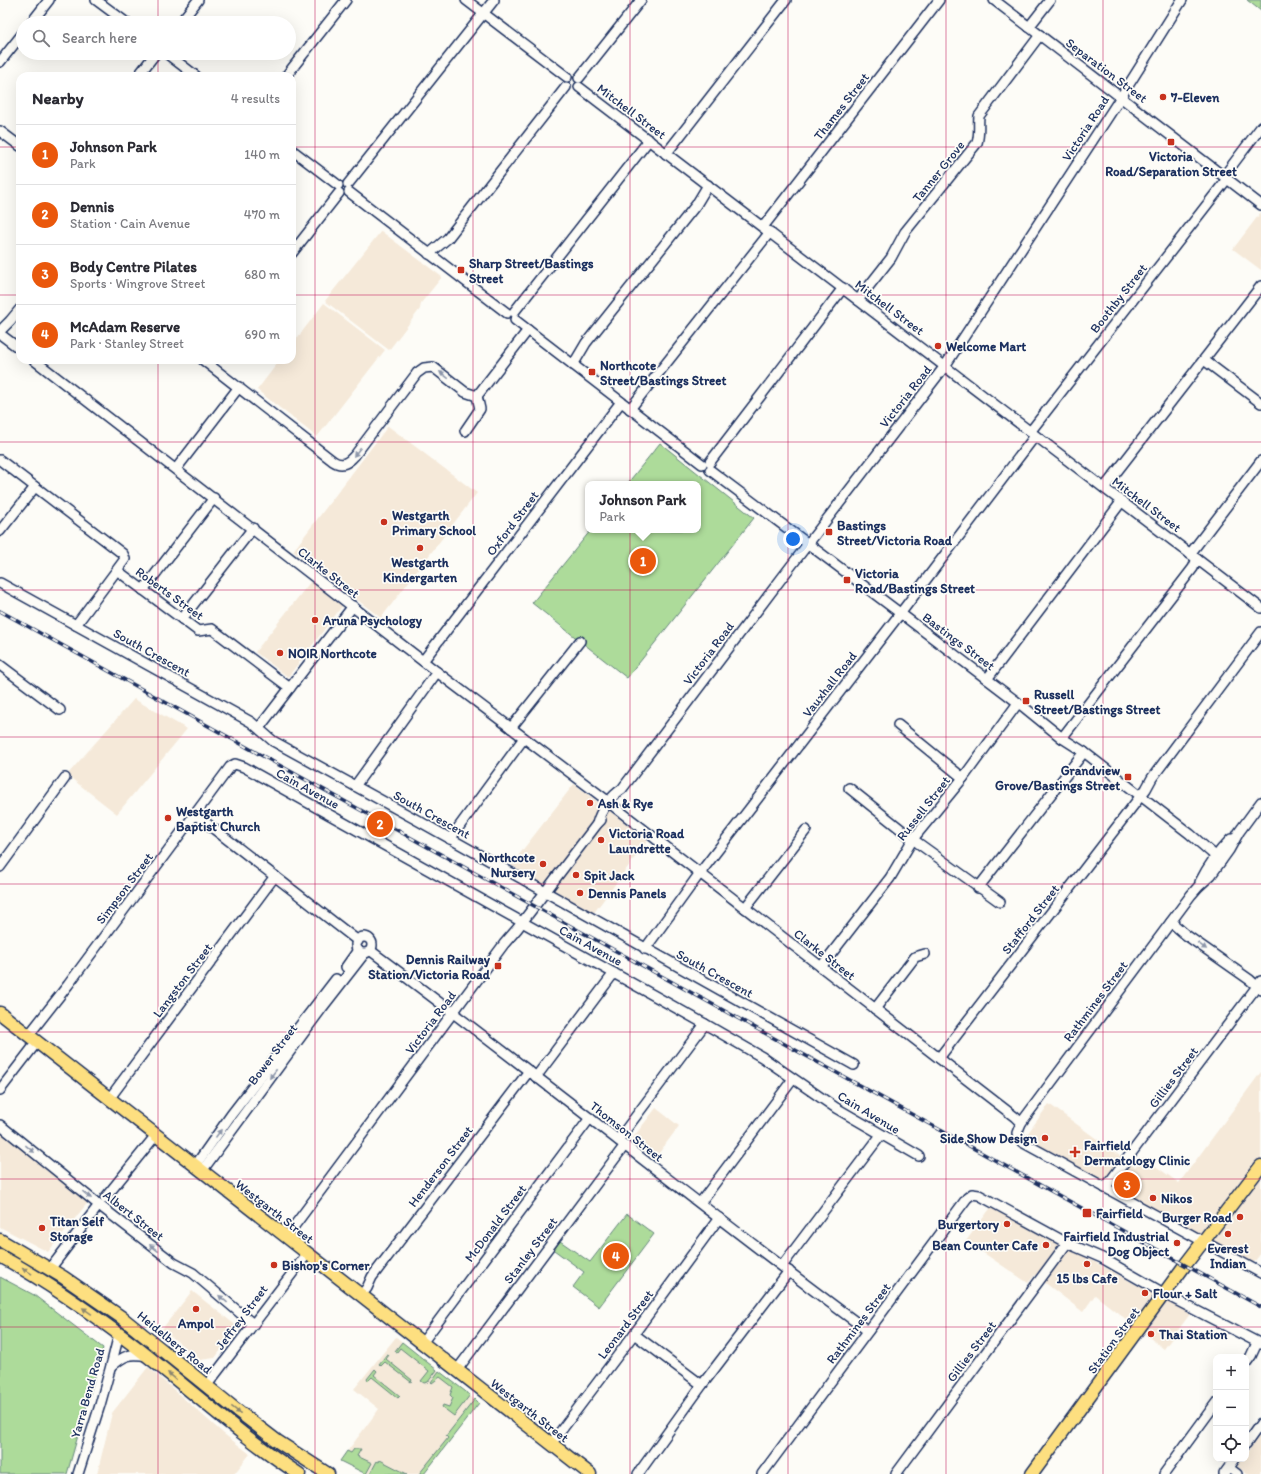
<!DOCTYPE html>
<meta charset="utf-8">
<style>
body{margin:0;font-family:Itim,sans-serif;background:#f2f2f3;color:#2b2b33}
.controls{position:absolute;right:12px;bottom:12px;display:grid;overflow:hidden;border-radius:8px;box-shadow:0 4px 16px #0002}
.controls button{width:36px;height:36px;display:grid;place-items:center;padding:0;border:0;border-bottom:1px solid #e1e1e2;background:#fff;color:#2b2b33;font:20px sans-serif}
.you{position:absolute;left:793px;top:539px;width:14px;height:14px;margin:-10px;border:3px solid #fff;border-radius:50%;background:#1a73e8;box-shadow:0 0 0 6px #1a73e833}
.badge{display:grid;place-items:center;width:26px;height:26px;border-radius:50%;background:#ea580c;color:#fff;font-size:13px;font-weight:700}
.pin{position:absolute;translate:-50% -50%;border:2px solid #fff;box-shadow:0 1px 4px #0006}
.popup{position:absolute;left:585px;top:481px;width:116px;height:52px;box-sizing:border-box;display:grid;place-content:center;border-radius:8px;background:#fff;filter:drop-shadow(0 1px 3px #0005);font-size:13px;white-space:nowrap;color:#7c7c81}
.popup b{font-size:15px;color:#2b2b33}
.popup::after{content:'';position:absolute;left:50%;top:100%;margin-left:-8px;border:8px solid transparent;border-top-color:#fff}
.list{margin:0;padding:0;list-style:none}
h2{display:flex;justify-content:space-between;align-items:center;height:52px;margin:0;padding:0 16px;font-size:17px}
h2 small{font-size:13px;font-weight:400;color:#7c7c81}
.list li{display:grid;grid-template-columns:26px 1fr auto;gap:12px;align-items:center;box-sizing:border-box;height:60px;padding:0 16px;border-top:1px solid #e1e1e2}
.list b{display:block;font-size:15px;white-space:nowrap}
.list p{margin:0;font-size:13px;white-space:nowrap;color:#7c7c81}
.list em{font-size:13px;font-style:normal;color:#7c7c81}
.icon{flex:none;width:22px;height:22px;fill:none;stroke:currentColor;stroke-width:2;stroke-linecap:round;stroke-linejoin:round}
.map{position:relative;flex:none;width:1261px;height:1474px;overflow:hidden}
.search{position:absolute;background:#fff;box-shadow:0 4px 16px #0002;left:16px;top:16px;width:280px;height:44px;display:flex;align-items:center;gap:10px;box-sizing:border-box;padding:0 14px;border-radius:22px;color:#7c7c81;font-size:15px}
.panel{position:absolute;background:#fff;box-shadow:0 4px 16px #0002;left:16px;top:72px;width:280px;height:292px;border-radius:12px}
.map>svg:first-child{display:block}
.built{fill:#f5e9d9}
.green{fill:#addb9a;stroke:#64857c}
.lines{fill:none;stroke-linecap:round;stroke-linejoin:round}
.minor-casing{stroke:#1b2f5e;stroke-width:12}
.major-casing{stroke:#1b2f5e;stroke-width:15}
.minor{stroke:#fdfcf7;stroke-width:9}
.major{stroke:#fddf80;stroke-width:12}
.rail-casing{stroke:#1b2f5e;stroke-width:3.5}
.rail{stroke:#fdfcf7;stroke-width:2;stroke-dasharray:6;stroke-linecap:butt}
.oneway{fill:#8c96aa}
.oneway2{fill:#8c876f}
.grid{fill:none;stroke:#c2185b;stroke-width:1;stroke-opacity:0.55}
.poi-dot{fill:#c8321e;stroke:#fdfcf7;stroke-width:1.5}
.labels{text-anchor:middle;stroke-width:3.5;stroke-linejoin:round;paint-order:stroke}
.street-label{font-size:13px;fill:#1b2f5e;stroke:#fdfcf7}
.poi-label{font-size:13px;font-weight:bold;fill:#1b2f5e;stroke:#fdfcf7;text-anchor:start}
</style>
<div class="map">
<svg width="1261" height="1474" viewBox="0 0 1261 1474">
<rect width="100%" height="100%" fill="#fdfcf7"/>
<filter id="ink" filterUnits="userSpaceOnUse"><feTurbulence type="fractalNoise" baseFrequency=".025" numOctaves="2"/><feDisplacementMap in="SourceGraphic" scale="8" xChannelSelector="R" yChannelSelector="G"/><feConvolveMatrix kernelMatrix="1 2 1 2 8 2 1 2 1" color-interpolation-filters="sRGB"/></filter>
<g filter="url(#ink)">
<g class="built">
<polygon points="1261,212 1261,270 1233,249"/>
<polygon points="381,231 442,277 421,303 420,309 389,350 325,301"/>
<polygon points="324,303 385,350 317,437 257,390 280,360 292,360 292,345"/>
<polygon points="388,426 477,493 381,618 293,551"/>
<polygon points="311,581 343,605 288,677 255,652"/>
<polygon points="134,699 187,729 117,814 67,775"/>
<polygon points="574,784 648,840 593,914 511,865"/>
<polygon points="1261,1072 1261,1253 1252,1265 1025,1137 1049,1104 1135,1167 1143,1157 1179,1183"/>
<polygon points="656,1108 679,1126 656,1157 632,1139"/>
<polygon points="0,1130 89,1201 48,1252 0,1227"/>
<polygon points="992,1206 1190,1314 1164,1349 1095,1295 1083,1312 1035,1275 1028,1283 966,1241"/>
<polygon points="192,1291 238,1327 215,1358 200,1360 162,1329"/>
<polygon points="396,1337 479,1403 424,1474 366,1474 340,1461 379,1409 354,1389"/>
<polygon points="148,1367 224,1434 250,1454 234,1474 97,1474 112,1413"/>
<polygon points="1261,1434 1261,1474 1247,1474 1237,1466 1242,1459 1246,1459 1246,1454"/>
</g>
<g class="green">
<polygon points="1247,0 1261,0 1261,11"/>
<polygon points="660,443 754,518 627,678 532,603 591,530 698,530 698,484 627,484"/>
<polygon points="627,1214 654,1234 599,1307 573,1287 584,1272 554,1250 560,1241 590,1262"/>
<polygon points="0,1277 34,1295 103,1348 67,1474 0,1474"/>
<polygon points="402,1342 437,1370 428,1382 424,1383 421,1381 429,1371 400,1348 397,1352 395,1351"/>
<polygon points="387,1354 389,1355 386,1359 412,1380 411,1382 385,1362 381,1366 379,1364"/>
<polygon points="375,1369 377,1371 374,1375 400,1396 398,1398 372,1377 368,1381 367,1379"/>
<polygon points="439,1371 470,1395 454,1416 442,1407 443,1405 449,1407 453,1398 450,1395 453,1387 440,1377 432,1383 431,1382"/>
<polygon points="475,1399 479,1403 424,1474 419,1474 448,1438 446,1436"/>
<polygon points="354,1449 361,1449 357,1456 372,1463 366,1474 340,1461 347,1451 351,1453"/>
<polygon points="380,1460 407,1474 370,1474 377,1461 379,1462"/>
</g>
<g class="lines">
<g class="minor-casing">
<g id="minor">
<polyline points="96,0 127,23"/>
<polyline points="466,0 567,77"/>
<polyline points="994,0 1261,205"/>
<polyline points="31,23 49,0"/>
<polyline points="180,23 198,0"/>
<polyline points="1029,27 1050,0"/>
<polyline points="166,53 196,76"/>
<polyline points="0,62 23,33"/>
<polyline points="138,76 156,53"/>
<polyline points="286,76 346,0"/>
<polyline points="579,78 641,0"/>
<polyline points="579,87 1261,608"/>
<polyline points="0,131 20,146"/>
<polyline points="292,150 338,185"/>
<polyline points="666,154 786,0"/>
<polyline points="1224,176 1261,127"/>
<polyline points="348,184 494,0"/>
<polyline points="349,192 507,313"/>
<polyline points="763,227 939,0"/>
<polyline points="292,253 339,193"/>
<polyline points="429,254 448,238 566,87"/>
<path d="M858,300L891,258L905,232L977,143C980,133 978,125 979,116L1040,35"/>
<polyline points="514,312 649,140"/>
<polyline points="515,320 702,464"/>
<polyline points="0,331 10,321 20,309"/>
<polyline points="0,334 20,349"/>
<polyline points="34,360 437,672 609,802"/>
<path d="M203,360L333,461C342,467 348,463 355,455L417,373L424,368L433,367L465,392L477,396"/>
<polyline points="1204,360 1261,403"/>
<polyline points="573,365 586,343 696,205 708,185"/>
<polyline points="477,396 528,330"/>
<polyline points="630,409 770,232"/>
<polyline points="465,431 480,409 477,396"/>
<polyline points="1030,432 1227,179"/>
<polyline points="0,460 123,554 125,559 76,625"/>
<polyline points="710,462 843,288"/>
<polyline points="176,469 239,387"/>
<polyline points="710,470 900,613 1025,708 1062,738 1084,752 1190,834 1221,861"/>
<polyline points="1104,488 1261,286"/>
<polyline points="0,531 35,487"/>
<polyline points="1190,554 1261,461"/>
<polyline points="118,571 198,631 212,629 290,688"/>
<polyline points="0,583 251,722 273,741 417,820 854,1065"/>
<polyline points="143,590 214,498"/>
<polyline points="182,619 253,528"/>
<polyline points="423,661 621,402"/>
<polyline points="0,665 60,710"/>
<polyline points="987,679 1122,501"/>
<polyline points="898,725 963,778"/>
<polyline points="259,728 353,606"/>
<polyline points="511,728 580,641"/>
<polyline points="1062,738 1193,568 1197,559"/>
<polyline points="355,786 437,672"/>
<polyline points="849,788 918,843 1000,902"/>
<polyline points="1261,802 1239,832 1229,850 1211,875 1198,887 1191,895 1021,1123 1017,1133 1022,1142 1261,1273"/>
<polyline points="612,805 1015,1117 1021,1123"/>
<polyline points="196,815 358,941"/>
<path d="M597,824C600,811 611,796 622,789L781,579L945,366L1121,97L1182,0"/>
<polyline points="450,839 524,738"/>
<polyline points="0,867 65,778"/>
<path d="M1200,882C1208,866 1218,852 1231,839"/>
<polyline points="978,888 1084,752"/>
<polyline points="745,908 806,830"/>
<polyline points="1171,922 1186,935 1250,980 1261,990"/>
<circle cx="364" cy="945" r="8"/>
<polyline points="645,949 700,873 906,606 1035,436"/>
<path d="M371,951C538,1075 700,1207 868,1331"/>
<polyline points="346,967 358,950"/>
<polyline points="821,967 890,878 913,839 963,778 1018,703"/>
<polyline points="875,1009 915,957 925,954"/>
<polyline points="28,1036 68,985 230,767 235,764 244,767 705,1024 762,1057 836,1108 919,1156"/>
<polyline points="939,1058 1146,789 1152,778 1261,632"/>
<polyline points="536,1077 614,973"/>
<polyline points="0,1090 37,1042"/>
<polyline points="109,1099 275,876"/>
<polyline points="0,1125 99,1205 174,1263 193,1273 253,1324"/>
<polyline points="618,1140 705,1024"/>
<polyline points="195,1166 231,1115 336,979"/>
<polyline points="202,1171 322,1008 364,954"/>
<polyline points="1105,1188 1261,981"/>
<polyline points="105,1198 156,1135"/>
<polyline points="700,1203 793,1079"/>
<polyline points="286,1237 504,944 517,929 597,824 601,820"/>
<polyline points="782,1266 881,1135"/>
<polyline points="50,1269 99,1205"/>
<polyline points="361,1295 367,1288 372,1277 529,1071"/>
<polyline points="634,1334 702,1385"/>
<polyline points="422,1343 590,1118"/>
<polyline points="1246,1363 1251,1356 1257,1343"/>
<path d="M111,1367C124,1355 130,1353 147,1356"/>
<polyline points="457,1370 625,1145"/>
<polyline points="207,1385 307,1254"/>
<polyline points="551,1444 634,1334 719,1218"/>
<polyline points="1246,1444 1261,1423"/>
<polyline points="1229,1468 1237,1474"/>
<polyline points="78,1474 100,1405 112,1362 119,1334"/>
<polyline points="638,1474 702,1385 789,1271"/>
<polyline points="762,1474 967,1198 972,1194 979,1195 1067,1243 1102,1258 1172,1298 1261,1344"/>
<polyline points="896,1474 1067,1243"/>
<polyline points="1164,1474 1216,1403"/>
<polyline points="1224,1474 1235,1459"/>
</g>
</g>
<g class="major-casing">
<g id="major">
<polyline points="0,1013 590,1474"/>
<polyline points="0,1240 63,1277 121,1317 234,1408 277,1441 328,1474"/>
<path d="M0,1256C48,1282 93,1314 136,1347C191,1390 241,1436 299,1474"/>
<polyline points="1032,1474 1185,1265 1261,1166"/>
</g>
</g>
<use href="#minor" class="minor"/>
<use href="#major" class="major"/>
<g class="rail-casing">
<polyline id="rail" points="0,611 1261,1307"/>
</g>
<use href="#rail" class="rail"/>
</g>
<defs><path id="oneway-solid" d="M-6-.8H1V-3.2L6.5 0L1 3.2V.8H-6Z"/></defs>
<g class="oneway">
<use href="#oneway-solid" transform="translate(444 375) rotate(-143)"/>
<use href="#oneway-solid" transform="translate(357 452) rotate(128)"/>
<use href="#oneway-solid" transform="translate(1202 946) rotate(36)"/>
<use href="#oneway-solid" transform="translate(273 1074) rotate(127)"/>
<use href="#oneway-solid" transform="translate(218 1134) rotate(-54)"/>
<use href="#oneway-solid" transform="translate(30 1149) rotate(39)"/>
<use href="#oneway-solid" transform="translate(87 1195) rotate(39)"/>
<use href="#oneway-solid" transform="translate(154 1248) rotate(-142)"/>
<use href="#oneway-solid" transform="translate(223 1299) rotate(-140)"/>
</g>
<g class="oneway2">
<use href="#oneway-solid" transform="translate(27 1271) rotate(-149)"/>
<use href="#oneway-solid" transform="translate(87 1311) rotate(-145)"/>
<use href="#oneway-solid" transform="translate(172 1376) rotate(-141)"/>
<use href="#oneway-solid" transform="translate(236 1410) rotate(38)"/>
</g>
</g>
<path class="grid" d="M158,0V23M315,0V1474M473,0V1474M630,0V1474M788,0V1474M946,0V1474M1103,0V1474M158,53V76M0,147H20M292,147H1261M0,295H20M292,295H1261M158,360V1474M0,442H1261M0,590H1261M0,737H1261M0,884H1261M0,1032H1261M0,1179H1261M0,1327H1261"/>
<g class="poi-dot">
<circle cx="1163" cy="97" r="4"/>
<rect x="1167" y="138" width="8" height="8" rx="2"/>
<rect x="457" y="266" width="8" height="8" rx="2"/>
<circle cx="938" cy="346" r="4"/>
<rect x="588" y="368" width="8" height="8" rx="2"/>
<circle cx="384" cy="522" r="4"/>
<rect x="825" y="528" width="8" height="8" rx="2"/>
<circle cx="420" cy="548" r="4"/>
<rect x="843" y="576" width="8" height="8" rx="2"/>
<circle cx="315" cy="620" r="4"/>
<circle cx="280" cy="653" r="4"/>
<rect x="1022" y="697" width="8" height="8" rx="2"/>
<rect x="1124" y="773" width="8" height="8" rx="2"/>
<circle cx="590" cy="803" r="4"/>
<circle cx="168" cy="818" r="4"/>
<circle cx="601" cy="840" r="4"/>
<circle cx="543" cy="864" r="4"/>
<circle cx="576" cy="875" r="4"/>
<circle cx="580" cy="893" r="4"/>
<rect x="494" y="962" width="8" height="8" rx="2"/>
<circle cx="1045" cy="1138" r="4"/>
<path d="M1073 1146h4v4h4v4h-4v4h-4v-4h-4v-4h4z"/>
<circle cx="1153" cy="1198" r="4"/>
<rect x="1082" y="1208" width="10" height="10" rx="2"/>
<circle cx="1240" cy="1217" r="4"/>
<circle cx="1007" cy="1224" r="4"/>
<circle cx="42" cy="1228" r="4"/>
<circle cx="1228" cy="1234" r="4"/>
<circle cx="1177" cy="1243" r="4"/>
<circle cx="1046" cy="1245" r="4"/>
<circle cx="1087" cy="1264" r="4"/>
<circle cx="274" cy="1265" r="4"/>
<circle cx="1145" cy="1293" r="4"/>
<circle cx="196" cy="1309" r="4"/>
<circle cx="1151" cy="1334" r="4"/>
</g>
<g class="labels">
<g class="street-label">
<text transform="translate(1107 70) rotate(37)" y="5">Separation Street</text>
<text transform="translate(841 106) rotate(-52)" y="5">Thames Street</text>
<text transform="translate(632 111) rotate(37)" y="5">Mitchell Street</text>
<text transform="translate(1085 128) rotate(-57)" y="5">Victoria Road</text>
<text transform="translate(938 171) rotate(-51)" y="5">Tanner Grove</text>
<text transform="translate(1118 298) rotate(-52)" y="5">Boothby Street</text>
<text transform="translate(890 307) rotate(37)" y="5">Mitchell Street</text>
<text transform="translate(905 396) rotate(-52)" y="5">Victoria Road</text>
<text transform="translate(1147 504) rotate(37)" y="5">Mitchell Street</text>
<text transform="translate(512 523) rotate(-53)" y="5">Oxford Street</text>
<text transform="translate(329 572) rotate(38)" y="5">Clarke Street</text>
<text transform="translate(170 593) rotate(36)" y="5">Roberts Street</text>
<text transform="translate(959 641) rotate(37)" y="5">Bastings Street</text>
<text transform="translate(152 652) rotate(29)" y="5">South Crescent</text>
<text transform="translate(708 653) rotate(-53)" y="5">Victoria Road</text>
<text transform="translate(829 684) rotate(-52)" y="5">Vauxhall Road</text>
<text transform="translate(308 788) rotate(29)" y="5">Cain Avenue</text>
<text transform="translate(923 808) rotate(-52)" y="5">Russell Street</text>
<text transform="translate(432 814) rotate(29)" y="5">South Crescent</text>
<text transform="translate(124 888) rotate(-53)" y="5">Simpson Street</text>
<text transform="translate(1030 919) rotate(-52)" y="5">Stafford Street</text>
<text transform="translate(591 945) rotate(29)" y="5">Cain Avenue</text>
<text transform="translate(825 954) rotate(38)" y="5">Clarke Street</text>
<text transform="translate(715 973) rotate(29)" y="5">South Crescent</text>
<text transform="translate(182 980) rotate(-53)" y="5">Langston Street</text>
<text transform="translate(1095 1001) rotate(-53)" y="5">Rathmines Street</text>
<text transform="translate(430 1022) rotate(-53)" y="5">Victoria Road</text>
<text transform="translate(272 1054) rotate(-53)" y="5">Bower Street</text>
<text transform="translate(1173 1077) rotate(-53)" y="5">Gillies Street</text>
<text transform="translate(869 1112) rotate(31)" y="5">Cain Avenue</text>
<text transform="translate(627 1131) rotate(38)" y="5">Thomson Street</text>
<text transform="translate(440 1166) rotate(-53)" y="5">Henderson Street</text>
<text transform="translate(275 1211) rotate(38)" y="5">Westgarth Street</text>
<text transform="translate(134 1215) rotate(38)" y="5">Albert Street</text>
<text transform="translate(495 1223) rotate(-53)" y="5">McDonald Street</text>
<text transform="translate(530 1250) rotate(-53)" y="5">Stanley Street</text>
<text transform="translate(241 1317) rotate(-53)" y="5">Jeffrey Street</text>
<text transform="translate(858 1323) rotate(-53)" y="5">Rathmines Street</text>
<text transform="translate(625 1324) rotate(-53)" y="5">Leonard Street</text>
<text transform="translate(1113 1340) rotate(-54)" y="5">Station Street</text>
<text transform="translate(175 1342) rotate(39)" y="5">Heidelberg Road</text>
<text transform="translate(971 1351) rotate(-53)" y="5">Gillies Street</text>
<text transform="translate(87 1393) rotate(-74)" y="5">Yarra Bend Road</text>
<text transform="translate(530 1410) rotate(38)" y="5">Westgarth Street</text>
</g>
<g class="poi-label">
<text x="1171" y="102">7-Eleven</text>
<text x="1171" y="161" text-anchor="middle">Victoria<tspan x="1171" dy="15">Road/Separation Street</tspan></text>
<text x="469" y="268">Sharp Street/Bastings<tspan x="469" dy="15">Street</tspan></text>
<text x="946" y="351">Welcome Mart</text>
<text x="600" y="370">Northcote<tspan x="600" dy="15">Street/Bastings Street</tspan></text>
<text x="392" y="520">Westgarth<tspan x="392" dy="15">Primary School</tspan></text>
<text x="837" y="530">Bastings<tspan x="837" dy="15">Street/Victoria Road</tspan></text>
<text x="420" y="567" text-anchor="middle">Westgarth<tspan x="420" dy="15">Kindergarten</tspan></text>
<text x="855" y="578">Victoria<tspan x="855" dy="15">Road/Bastings Street</tspan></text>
<text x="323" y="625">Aruna Psychology</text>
<text x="288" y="658">NOIR Northcote</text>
<text x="1034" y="699">Russell<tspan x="1034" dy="15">Street/Bastings Street</tspan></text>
<text x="1120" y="775" text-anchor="end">Grandview<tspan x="1120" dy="15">Grove/Bastings Street</tspan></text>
<text x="598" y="808">Ash &amp; Rye</text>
<text x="176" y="816">Westgarth<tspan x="176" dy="15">Baptist Church</tspan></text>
<text x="609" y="838">Victoria Road<tspan x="609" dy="15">Laundrette</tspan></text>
<text x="535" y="862" text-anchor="end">Northcote<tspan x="535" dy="15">Nursery</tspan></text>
<text x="584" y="880">Spit Jack</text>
<text x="588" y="898">Dennis Panels</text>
<text x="490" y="964" text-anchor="end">Dennis Railway<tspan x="490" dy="15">Station/Victoria Road</tspan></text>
<text x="1037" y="1143" text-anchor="end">Side Show Design</text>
<text x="1084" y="1150">Fairfield<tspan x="1084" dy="15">Dermatology Clinic</tspan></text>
<text x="1161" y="1203">Nikos</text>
<text x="1096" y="1218">Fairfield</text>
<text x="1232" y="1222" text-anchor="end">Burger Road</text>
<text x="50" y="1226">Titan Self<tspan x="50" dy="15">Storage</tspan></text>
<text x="999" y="1229" text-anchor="end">Burgertory</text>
<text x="1169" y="1241" text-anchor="end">Fairfield Industrial<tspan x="1169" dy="15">Dog Object</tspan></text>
<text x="1038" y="1250" text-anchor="end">Bean Counter Cafe</text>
<text x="1228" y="1253" text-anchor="middle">Everest<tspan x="1228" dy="15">Indian</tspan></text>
<text x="282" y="1270">Bishop's Corner</text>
<text x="1087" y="1283" text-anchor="middle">15 lbs Cafe</text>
<text x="1153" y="1298">Flour + Salt</text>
<text x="196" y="1328" text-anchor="middle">Ampol</text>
<text x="1159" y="1339">Thai Station</text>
</g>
</g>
</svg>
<div class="controls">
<button>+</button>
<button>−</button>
<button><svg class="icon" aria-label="locate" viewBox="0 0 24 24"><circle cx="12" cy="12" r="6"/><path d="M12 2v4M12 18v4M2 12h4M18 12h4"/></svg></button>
</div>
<div class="you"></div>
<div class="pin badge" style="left:643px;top:561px">1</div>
<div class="popup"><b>Johnson Park</b>Park</div>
<div class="pin badge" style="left:380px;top:824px">2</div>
<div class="pin badge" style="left:1127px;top:1185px">3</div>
<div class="pin badge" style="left:616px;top:1256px">4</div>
<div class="search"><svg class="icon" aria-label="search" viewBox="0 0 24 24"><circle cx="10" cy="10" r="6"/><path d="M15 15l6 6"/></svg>Search here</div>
<section class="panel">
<h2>Nearby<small>4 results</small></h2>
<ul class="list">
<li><span class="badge">1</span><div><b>Johnson Park</b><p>Park</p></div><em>140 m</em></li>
<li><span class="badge">2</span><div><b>Dennis</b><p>Station · Cain Avenue</p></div><em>470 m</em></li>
<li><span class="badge">3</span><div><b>Body Centre Pilates</b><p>Sports · Wingrove Street</p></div><em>680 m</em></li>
<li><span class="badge">4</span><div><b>McAdam Reserve</b><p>Park · Stanley Street</p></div><em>690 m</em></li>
</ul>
</section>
</div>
